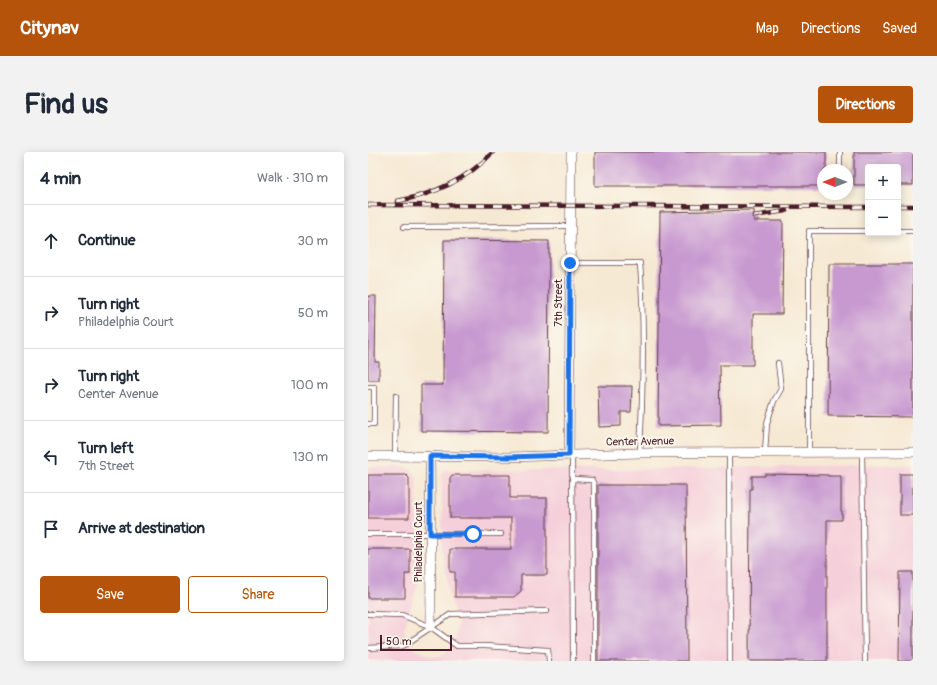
<!DOCTYPE html>
<meta charset="utf-8">
<style>
body{margin:0;font-family:Pangolin,sans-serif;background:#f2f2f3;color:#1f2937}
.controls{position:absolute;right:12px;top:12px;display:grid;overflow:hidden;border-radius:4px;box-shadow:0 2px 10px #0003}
.controls button{width:36px;height:36px;display:grid;place-items:center;padding:0;border:0;border-bottom:1px solid #e0e1e3;background:#fff;color:#1f2937;font:20px sans-serif}
.compass{position:absolute;left:449px;top:12px;width:36px;height:36px;border-radius:50%;background:#fff;box-shadow:0 2px 10px #0003;rotate:270deg}
.scale{position:absolute;left:12px;bottom:10px;width:72px;box-sizing:border-box;padding-left:4px;border:2px solid #4a1f2b;border-top:0;font-size:11px;line-height:14px;white-space:nowrap;color:#4a1f2b;-webkit-text-stroke:3px #fbf7ec;paint-order:stroke}
.stop{position:absolute;width:12px;height:12px;margin:-9px;border:3px solid #1a73e8;border-radius:50%;background:#fff}
.stop.end{background:#1a73e8;border-color:#fff;box-shadow:0 1px 4px #0008}
.list{margin:0;padding:0;list-style:none}
h2{display:flex;justify-content:space-between;align-items:center;height:52px;margin:0;padding:0 16px;font-size:17px}
h2 small{font-size:13px;font-weight:400;color:#747a83}
.list li{display:grid;grid-template-columns:26px 1fr auto;gap:12px;align-items:center;box-sizing:border-box;height:72px;padding:0 16px;border-top:1px solid #e0e1e3}
.list b{display:block;font-size:15px;white-space:nowrap}
.list p{margin:0;font-size:13px;white-space:nowrap;color:#747a83}
.list em{font-size:13px;font-style:normal;color:#747a83}
.actions{display:flex;gap:8px;padding:12px 16px}
.actions a{flex:1;padding:9px 0;border:1px solid #b45309;border-radius:4px;text-align:center;font-size:14px;color:#b45309}
.actions .main{background:#b45309;color:#fff}
.icon{flex:none;width:22px;height:22px;fill:none;stroke:currentColor;stroke-width:2;stroke-linecap:round;stroke-linejoin:round}
.map{position:relative;flex:none;width:545px;height:509px;overflow:hidden;border-radius:4px}
header{display:flex;align-items:center;gap:24px;box-sizing:border-box;height:56px;padding:0 20px;background:#b45309;color:#fff}
header strong{font-size:19px}
nav{display:flex;gap:22px;margin-inline-start:auto;font-size:14px}
.intro{display:flex;align-items:center;justify-content:space-between;box-sizing:border-box;height:96px;padding:0 24px}
h1{margin:0;font-size:28px}
.button{padding:10px 18px;border-radius:4px;background:#b45309;color:#fff;font-size:14px;font-weight:700}
main{display:flex;gap:24px;padding:0 24px}
aside{flex:1;background:#fff;border-radius:4px;box-shadow:0 2px 10px #0003}
.map>svg:first-child{display:block}
.built{fill:#f5cfd9}
.building{fill:#c799d0}
.lines{fill:none;stroke-linecap:round;stroke-linejoin:round}
.lane-casing{stroke:#643d44;stroke-width:6}
.street-casing{stroke:#643d44;stroke-width:10}
.lane{stroke:#fff;stroke-width:4.5}
.street{stroke:#fff;stroke-width:9}
.rail-casing{stroke:#4a1f2b;stroke-width:4.5}
.rail{stroke:#fbf7ec;stroke-width:3;stroke-dasharray:9;stroke-linecap:butt}
.route{stroke:#1a73e8;stroke-width:5}
.labels{text-anchor:middle;stroke-width:4;stroke-linejoin:round;paint-order:stroke}
.street-label{font-size:11px;fill:#4a1f2b;stroke:#fbf7ec}
</style>
<header>
<strong>Citynav</strong>
<nav><a>Map</a><a>Directions</a><a>Saved</a></nav>
</header>
<div class="intro"><h1>Find us</h1><a class="button">Directions</a></div>
<main>
<aside>
<h2>4 min<small>Walk · 310 m</small></h2>
<ul class="list">
<li><svg class="icon" aria-label="ahead" viewBox="0 0 24 24"><path d="M12 20V5M6 11l6-6 6 6"/></svg><div><b>Continue</b></div><em>30 m</em></li>
<li><svg class="icon" aria-label="right" viewBox="0 0 24 24"><path d="M7 20v-9h11M14 6l5 5-5 5"/></svg><div><b>Turn right</b><p>Philadelphia Court</p></div><em>50 m</em></li>
<li><svg class="icon" aria-label="right" viewBox="0 0 24 24"><path d="M7 20v-9h11M14 6l5 5-5 5"/></svg><div><b>Turn right</b><p>Center Avenue</p></div><em>100 m</em></li>
<li><svg class="icon" aria-label="left" viewBox="0 0 24 24"><path d="M17 20v-9H6M10 6l-5 5 5 5"/></svg><div><b>Turn left</b><p>7th Street</p></div><em>130 m</em></li>
<li><svg class="icon" aria-label="arrive" viewBox="0 0 24 24"><path d="M6 21V4h12l-3 4 3 4H6"/></svg><div><b>Arrive at destination</b></div></li>
</ul>
<div class="actions"><a class="main">Save</a><a>Share</a></div>
</aside>
<div class="map">
<svg width="545" height="509" viewBox="0 0 545 509">
<rect width="100%" height="100%" fill="#fbf7ec"/>
<filter id="ink" filterUnits="userSpaceOnUse"><feTurbulence type="fractalNoise" baseFrequency=".025" numOctaves="2"/><feDisplacementMap in="SourceGraphic" scale="8" xChannelSelector="R" yChannelSelector="G"/><feConvolveMatrix kernelMatrix="1 2 1 2 8 2 1 2 1" color-interpolation-filters="sRGB"/></filter>
<filter id="wash" filterUnits="userSpaceOnUse"><feTurbulence type="fractalNoise" baseFrequency=".012" numOctaves="4" result="noise"/><feDisplacementMap in="SourceGraphic" scale="16" xChannelSelector="R" yChannelSelector="G"/><feGaussianBlur stdDeviation="0.9" result="paint"/><feColorMatrix in="noise" values="0 0 0 0 0 0 0 0 0 0 0 0 0 0 0 0 0 1.4 0 .05"/><feComposite in="paint" operator="in"/></filter>
<g filter="url(#wash)">
<rect width="100%" height="100%" fill="#f6e9d3"/>
<polygon class="built" points="487,313 545,313 545,509 0,509 0,315 37,315 44,318 48,323 51,428 36,478 44,496 64,505 76,503 81,498 88,485 90,472 82,446 74,397 74,324 77,319 82,318 253,318"/>
<g id="blocks">
<g class="building">
<polygon points="227,0 458,0 458,18 455,18 455,34 227,34"/>
<polygon points="486,0 545,0 545,33 530,33 530,15 500,15 500,33 486,33"/>
<polygon points="386,58 386,69 415,69 414,162 385,162 385,213 352,213 353,273 290,274 292,60"/>
<polygon points="76,88 181,89 180,280 53,279 53,233 75,233"/>
<polygon points="461,112 545,112 545,265 460,264"/>
<polygon points="0,144 8,144 7,210 11,210 11,228 0,228"/>
<polygon points="230,234 264,234 263,260 253,260 253,274 231,275"/>
<polygon points="397,322 460,323 460,324 473,324 473,359 474,359 474,368 459,368 459,509 381,509 382,337 384,337 384,324 397,324"/>
<rect x="532" y="322" width="13" height="41"/>
<polygon points="0,323 38,323 41,326 41,366 0,366"/>
<polygon points="84,323 142,323 142,346 179,346 179,423 153,423 153,439 146,445 87,445 87,420 82,420 82,397 143,397 143,366 82,366 82,326"/>
<polygon points="230,333 318,333 319,509 230,509"/>
<polygon points="0,397 42,397 42,422 37,422 37,446 0,446"/>
<polygon points="532,420 545,420 545,509 531,509"/>
</g>
</g>
</g>
<g filter="url(#ink)">
<use href="#blocks" fill-opacity="0" stroke="#643d44" stroke-width="1"/>
<g class="lines">
<g class="lane-casing">
<g id="lane">
<polyline points="472,0 472,18"/>
<polyline points="36,75 202,74"/>
<polyline points="530,79 545,79"/>
<path d="M202,111H272C277,174 275,238 272,301"/>
<polyline points="0,235 6,235 6,272 0,272"/>
<polyline points="397,300 399,271 406,249 413,237 410,211"/>
<polyline points="441,300 441,79 500,79"/>
<polyline points="494,300 497,509"/>
<polyline points="361,301 362,509"/>
<polyline points="204,303 205,509"/>
<polyline points="27,304 28,244"/>
<polyline points="205,327 224,328 226,333 226,509"/>
<polyline points="0,382 133,382"/>
<polyline points="0,462 34,463 63,475 89,494 117,494 180,498 181,509"/>
<polyline points="0,496 35,494 83,462 179,459"/>
</g>
</g>
<g class="street-casing">
<g id="street">
<polyline points="201,303 203,0"/>
<polyline points="0,304 141,305 272,301 545,300"/>
<polyline points="62,304 63,475"/>
</g>
</g>
<use href="#lane" class="lane"/>
<use href="#street" class="street"/>
<g class="rail-casing">
<g id="rail">
<path d="M29,49C65,43 100,27 125,0"/>
<polyline points="0,53 500,55"/>
<polyline points="530,54 545,54"/>
<polyline points="386,64 418,59"/>
</g>
</g>
<use href="#rail" class="rail"/>
</g>
</g>
<g class="lines" filter="url(#ink)">
<polyline class="route" points="105,382 62,382 62,304 141,305 201,303 202,111"/>
</g>
<g class="labels">
<g class="street-label">
<text transform="translate(190 151) rotate(-90)" y="4">7th Street</text>
<text transform="translate(272 289) rotate(-1)" y="4">Center Avenue</text>
<text transform="translate(50 390) rotate(-90)" y="4">Philadelphia Court</text>
</g>
</g>
</svg>
<div class="controls">
<button>+</button>
<button>−</button>
</div>
<svg class="compass" viewBox="-18 -18 36 36"><path d="M0-13l5 13h-10z" fill="#e53935"/><path d="M0 13l5-13h-10z" fill="#747a83"/></svg>
<div class="scale">50 m</div>
<div class="stop" style="left:105px;top:382px"></div>
<div class="stop end" style="left:202px;top:111px"></div>
</div>
</main>
